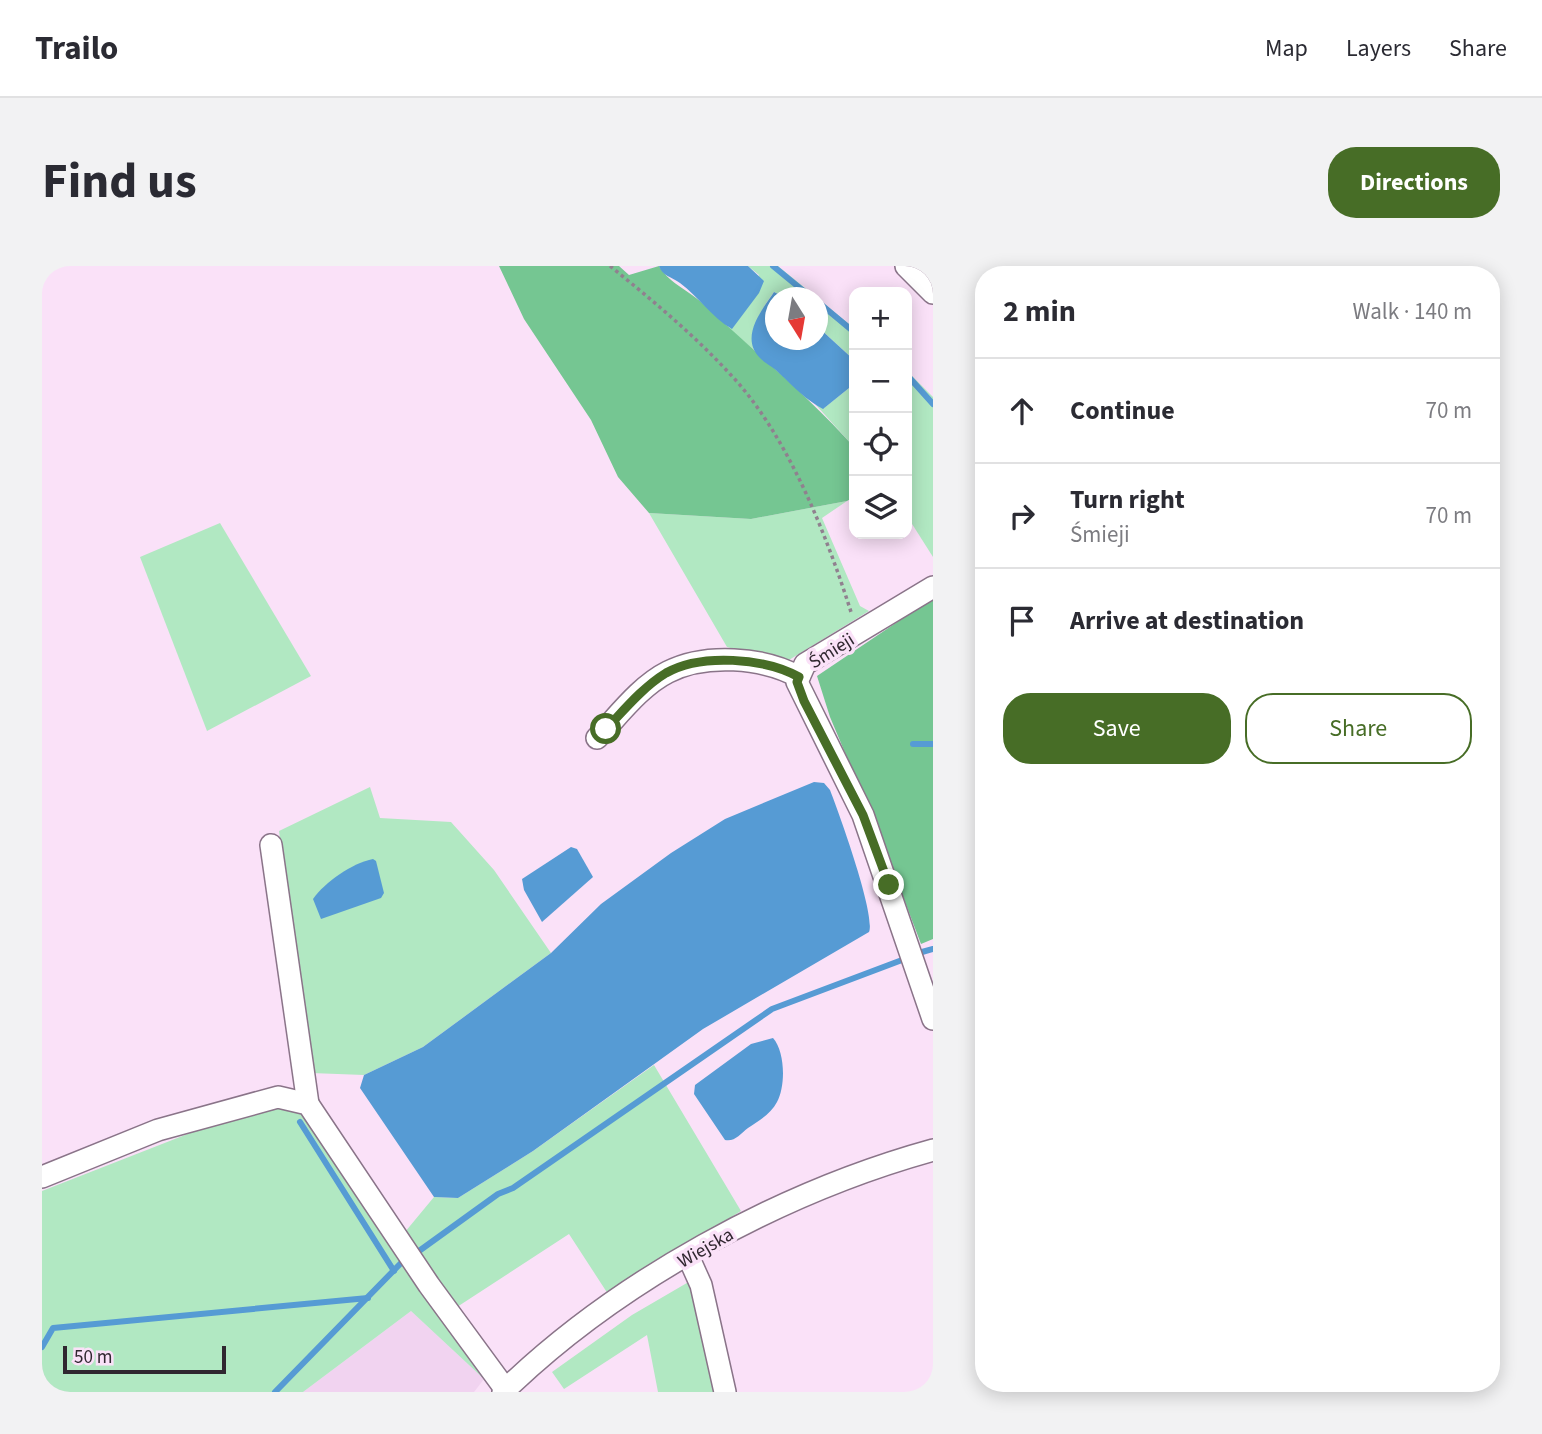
<!DOCTYPE html>
<meta charset="utf-8">
<style>
body{margin:0;font-family:"Source Sans 3",sans-serif;background:#f2f2f3;color:#2b2b33}
.controls{position:absolute;right:21px;top:21px;display:grid;overflow:hidden;border-radius:14px;box-shadow:0 4px 18px #0003}
.controls button{width:63px;height:63px;display:grid;place-items:center;padding:0;border:0;border-bottom:2px solid #e1e1e2;background:#fff;color:#2b2b33;font:35px sans-serif}
.compass{position:absolute;left:723px;top:21px;width:63px;height:63px;border-radius:50%;background:#fff;box-shadow:0 4px 18px #0003;rotate:169deg}
.scale{position:absolute;left:21px;bottom:18px;width:163px;box-sizing:border-box;padding-left:7px;border:4px solid #302730;border-top:0;font-size:19px;line-height:24px;white-space:nowrap;color:#302730;-webkit-text-stroke:5px #fae1f8;paint-order:stroke}
.stop{position:absolute;width:21px;height:21px;margin:-16px;border:5px solid #476d26;border-radius:50%;background:#fff}
.stop.end{background:#476d26;border-color:#fff;box-shadow:0 2px 7px #0008}
.list{margin:0;padding:0;list-style:none}
h2{display:flex;justify-content:space-between;align-items:center;height:91px;margin:0;padding:0 28px;font-size:30px}
h2 small{font-size:23px;font-weight:400;color:#7c7c81}
.list li{display:grid;grid-template-columns:46px 1fr auto;gap:21px;align-items:center;box-sizing:border-box;height:105px;padding:0 28px;border-top:2px solid #e1e1e2}
.list b{display:block;font-size:26px;white-space:nowrap}
.list p{margin:0;font-size:23px;white-space:nowrap;color:#7c7c81}
.list em{font-size:23px;font-style:normal;color:#7c7c81}
.actions{display:flex;gap:14px;padding:21px 28px}
.actions a{flex:1;padding:16px 0;border:2px solid #476d26;border-radius:28px;text-align:center;font-size:24px;color:#476d26}
.actions .main{background:#476d26;color:#fff}
.icon{flex:none;width:38px;height:38px;fill:none;stroke:currentColor;stroke-width:2;stroke-linecap:round;stroke-linejoin:round}
.map{position:relative;flex:none;width:891px;height:1126px;overflow:hidden;border-radius:28px}
header{display:flex;align-items:center;gap:42px;box-sizing:border-box;height:98px;padding:0 35px;background:#fff;border-bottom:2px solid #e1e1e2}
header strong{font-size:33px}
nav{display:flex;gap:38px;margin-inline-start:auto;font-size:24px}
.intro{display:flex;align-items:center;justify-content:space-between;box-sizing:border-box;height:168px;padding:0 42px}
h1{margin:0;font-size:49px}
.button{padding:18px 32px;border-radius:28px;background:#476d26;color:#fff;font-size:24px;font-weight:700}
main{display:flex;gap:42px;padding:0 42px}
aside{flex:1;background:#fff;border-radius:28px;box-shadow:0 4px 18px #0003}
.map>svg:first-child{display:block}
.built{fill:#f1d3f0}
.green{fill:#b1e8c2}
.forest{fill:#75c692}
.water{fill:#569bd4}
.lines{fill:none;stroke-linecap:round;stroke-linejoin:round}
.stream{stroke:#569bd4;stroke-width:6}
.minor-casing{stroke:#8a7489;stroke-width:24}
.path{stroke:#90808f;stroke-width:3.5;stroke-dasharray:3.5 3.5;stroke-linecap:butt}
.minor{stroke:#fff;stroke-width:21}
.route{stroke:#476d26;stroke-width:9}
.labels{text-anchor:middle;stroke-width:7;stroke-linejoin:round;paint-order:stroke}
.street-label{font-size:19px;fill:#302730;stroke:#fae1f8}
</style>
<header>
<strong>Trailo</strong>
<nav><a>Map</a><a>Layers</a><a>Share</a></nav>
</header>
<div class="intro"><h1>Find us</h1><a class="button">Directions</a></div>
<main>
<div class="map">
<svg width="891" height="1126" viewBox="0 0 891 1126">
<rect width="100%" height="100%" fill="#fae1f8"/>
<polygon class="built" points="369,1045 442,1113 432,1126 261,1126"/>
<g class="green">
<path d="M706,0H736L774,31H742L732,26C719,44 708,61 712,84L684,60L689,62L717,9Z"/>
<polygon points="776,33 812,62 812,94 776,61"/>
<polygon points="865,105 891,131 891,291 865,250"/>
<polygon points="812,118 812,181 774,139 782,142"/>
<polygon points="805,235 780,252 818,340 827,345 742,397 685,381 607,247 709,253"/>
<polygon points="178,257 269,410 165,465 98,291"/>
<polygon points="328,521 338,552 409,556 452,604 509,687 381,781 322,809 269,807 237,565"/>
<polygon points="612,799 699,945 566,1028 527,968 415,1041 363,966 392,931 416,932 491,885"/>
<polygon points="239,841 262,848 442,1113 369,1045 261,1126 0,1126 0,925 166,860"/>
<polygon points="650,1014 676,1126 616,1126 605,1069 522,1123 510,1106 590,1049"/>
</g>
<g class="forest">
<path d="M457,0H577L587,9L617,0C625,15 645,24 658,35C710,83 765,129 812,181V231L805,235L709,253L607,247L576,211L549,154L482,53Z"/>
<polygon points="891,332 891,673 879,678 838,570 788,451 775,410"/>
</g>
<g class="water">
<path d="M617,0H706L722,15L717,27L690,63C669,51 657,31 638,17C630,11 620,10 617,0Z"/>
<path d="M732,26L742,31L734,32V74H776V61L812,94V118L781,143C764,134 752,121 738,108C732,101 722,97 717,91C698,70 720,44 732,26Z"/>
<path d="M772,516L782,517L788,524C797,547 834,649 827,666L661,763L491,885L416,932L392,931L318,822L322,809L381,781L509,687L559,638L629,587L683,553Z"/>
<polygon points="529,581 535,583 551,611 500,656 482,624 480,613"/>
<path d="M331,593L334,595L342,627L339,632L279,653L271,633C283,616 310,597 331,593Z"/>
<path d="M731,772C743,785 744,820 735,836C729,848 716,855 706,862C698,868 693,876 683,874L652,828L653,819L709,778Z"/>
</g>
<g class="lines">
<g class="stream">
<polyline points="731,0 770,32"/>
<polyline points="776,36 812,66"/>
<polyline points="865,109 891,138"/>
<polyline points="871,478 891,478"/>
<polyline points="880,686 891,683"/>
<polyline points="258,856 352,1005"/>
<polyline points="377,985 456,928 471,922 730,743 860,694"/>
<polyline points="0,1081 11,1062 326,1032"/>
<polyline points="233,1126 360,996"/>
</g>
<g class="minor-casing">
<g id="minor">
<polyline points="864,0 891,27"/>
<polyline points="891,321 763,398 755,416 821,549 891,753"/>
<path d="M555,472C576,450 598,420 626,406C663,387 721,391 757,411"/>
<polyline points="229,579 266,838"/>
<polyline points="0,911 116,864 236,831 266,838 387,1019 464,1124"/>
<polyline points="646,990 659,1019 683,1126"/>
<path d="M461,1126C575,1015 739,926 891,884"/>
</g>
</g>
<path class="path" d="M568,0C610,34 651,68 688,108C745,168 784,267 809,346"/>
<use href="#minor" class="minor"/>
</g>
<g class="lines">
<path class="route" d="M564,463C582,444 601,421 624,407C659,387 723,392 757,411L755,416L762,435L821,549L847,619"/>
</g>
<g class="labels">
<g class="street-label">
<text transform="translate(789 384) rotate(-32)" y="7">Śmieji</text>
<text transform="translate(663 981) rotate(-30)" y="7">Wiejska</text>
</g>
</g>
</svg>
<div class="controls">
<button>+</button>
<button>−</button>
<button><svg class="icon" aria-label="locate" viewBox="0 0 24 24"><circle cx="12" cy="12" r="6"/><path d="M12 2v4M12 18v4M2 12h4M18 12h4"/></svg></button>
<button><svg class="icon" aria-label="layers" viewBox="0 0 24 24"><path d="M12 4l9 5-9 5-9-5zM3 14l9 5 9-5"/></svg></button>
</div>
<svg class="compass" viewBox="-18 -18 36 36"><path d="M0-13l5 13h-10z" fill="#e53935"/><path d="M0 13l5-13h-10z" fill="#7c7c81"/></svg>
<div class="scale">50 m</div>
<div class="stop" style="left:564px;top:463px"></div>
<div class="stop end" style="left:847px;top:619px"></div>
</div>
<aside>
<h2>2 min<small>Walk · 140 m</small></h2>
<ul class="list">
<li><svg class="icon" aria-label="ahead" viewBox="0 0 24 24"><path d="M12 20V5M6 11l6-6 6 6"/></svg><div><b>Continue</b></div><em>70 m</em></li>
<li><svg class="icon" aria-label="right" viewBox="0 0 24 24"><path d="M7 20v-9h11M14 6l5 5-5 5"/></svg><div><b>Turn right</b><p>Śmieji</p></div><em>70 m</em></li>
<li><svg class="icon" aria-label="arrive" viewBox="0 0 24 24"><path d="M6 21V4h12l-3 4 3 4H6"/></svg><div><b>Arrive at destination</b></div></li>
</ul>
<div class="actions"><a class="main">Save</a><a>Share</a></div>
</aside>
</main>
